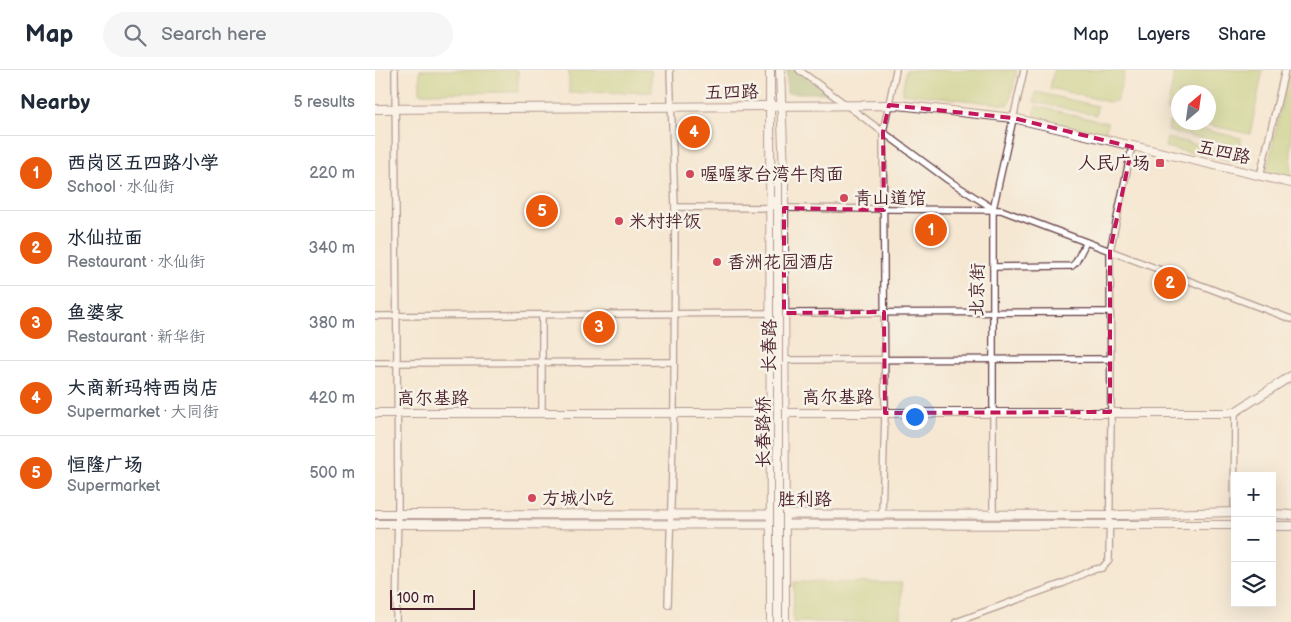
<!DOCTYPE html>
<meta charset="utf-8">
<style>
body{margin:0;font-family:"Balsamiq Sans","LXGW WenKai TC",sans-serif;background:#f6f6f7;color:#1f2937}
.controls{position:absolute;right:15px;bottom:15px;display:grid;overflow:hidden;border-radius:0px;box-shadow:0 5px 20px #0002}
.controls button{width:45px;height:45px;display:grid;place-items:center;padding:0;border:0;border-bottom:1px solid #e0e1e3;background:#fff;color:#1f2937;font:25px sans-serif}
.compass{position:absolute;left:796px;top:15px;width:45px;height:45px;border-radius:50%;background:#fff;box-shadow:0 5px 20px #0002;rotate:29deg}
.scale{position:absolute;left:15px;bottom:12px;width:85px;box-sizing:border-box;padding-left:5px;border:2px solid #4a1f2b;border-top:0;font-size:14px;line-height:18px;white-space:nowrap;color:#4a1f2b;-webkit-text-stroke:4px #f7f3e8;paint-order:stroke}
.you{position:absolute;left:539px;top:346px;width:18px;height:18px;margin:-12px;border:4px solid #fff;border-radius:50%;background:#1a73e8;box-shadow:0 0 0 8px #1a73e833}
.badge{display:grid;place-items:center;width:32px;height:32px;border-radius:50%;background:#ea580c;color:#fff;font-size:16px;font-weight:700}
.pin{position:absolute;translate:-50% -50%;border:2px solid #fff;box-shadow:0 1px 5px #0006}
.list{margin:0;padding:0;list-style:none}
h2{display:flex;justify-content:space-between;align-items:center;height:65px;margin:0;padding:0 20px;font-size:21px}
h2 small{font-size:16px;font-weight:400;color:#747a83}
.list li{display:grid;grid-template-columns:32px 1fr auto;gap:15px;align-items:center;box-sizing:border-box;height:75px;padding:0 20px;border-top:1px solid #e0e1e3}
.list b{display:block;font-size:19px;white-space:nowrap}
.list p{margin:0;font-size:16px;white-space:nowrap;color:#747a83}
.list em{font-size:16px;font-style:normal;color:#747a83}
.icon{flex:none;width:28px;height:28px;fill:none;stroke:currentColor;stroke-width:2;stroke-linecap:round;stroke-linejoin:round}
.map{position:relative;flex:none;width:916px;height:552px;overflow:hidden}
header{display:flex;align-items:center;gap:30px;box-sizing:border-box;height:70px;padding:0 25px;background:#fff;border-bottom:1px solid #e0e1e3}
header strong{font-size:24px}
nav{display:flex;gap:28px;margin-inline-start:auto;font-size:18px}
.search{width:350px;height:45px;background:#f6f6f7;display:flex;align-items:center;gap:12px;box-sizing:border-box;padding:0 18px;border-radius:28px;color:#747a83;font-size:19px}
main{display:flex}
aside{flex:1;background:#fff}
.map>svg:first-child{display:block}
.green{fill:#b2c96e;stroke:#7e744c}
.forest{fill:#8dad61;stroke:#6c6646}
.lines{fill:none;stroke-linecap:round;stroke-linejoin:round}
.minor-casing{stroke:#643d44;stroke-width:8}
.major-casing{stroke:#643d44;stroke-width:10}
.minor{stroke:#fff;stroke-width:5.5}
.major{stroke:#fff;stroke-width:8}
.major-bridge-casing{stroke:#643d44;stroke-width:10;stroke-linecap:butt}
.major-bridge{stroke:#fff;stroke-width:8}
.marked{fill:none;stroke:#c2185b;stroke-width:4;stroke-dasharray:10 6;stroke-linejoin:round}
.poi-dot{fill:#d1495b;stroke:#f7f3e8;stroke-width:2}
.labels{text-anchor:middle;stroke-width:5;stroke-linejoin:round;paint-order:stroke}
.street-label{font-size:18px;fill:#4a1f2b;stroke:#f7f3e8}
.poi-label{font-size:18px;fill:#4a1f2b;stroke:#f7f3e8;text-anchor:start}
</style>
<header>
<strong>Map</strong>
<div class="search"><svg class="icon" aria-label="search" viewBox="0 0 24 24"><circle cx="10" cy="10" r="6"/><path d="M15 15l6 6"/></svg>Search here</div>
<nav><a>Map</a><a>Layers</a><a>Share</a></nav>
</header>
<main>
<aside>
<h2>Nearby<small>5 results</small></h2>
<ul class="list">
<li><span class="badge">1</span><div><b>西岗区五四路小学</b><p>School · 水仙街</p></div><em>220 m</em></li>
<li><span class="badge">2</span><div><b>水仙拉面</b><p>Restaurant · 水仙街</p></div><em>340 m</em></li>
<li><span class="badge">3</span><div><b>鱼婆家</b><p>Restaurant · 新华街</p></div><em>380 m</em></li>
<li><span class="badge">4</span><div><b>大商新玛特西岗店</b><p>Supermarket · 大同街</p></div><em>420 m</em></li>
<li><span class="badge">5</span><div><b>恒隆广场</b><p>Supermarket</p></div><em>500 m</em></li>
</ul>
</aside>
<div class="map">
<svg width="916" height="552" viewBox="0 0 916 552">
<rect width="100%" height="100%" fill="#f7f3e8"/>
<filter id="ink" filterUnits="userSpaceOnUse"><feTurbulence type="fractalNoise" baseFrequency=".02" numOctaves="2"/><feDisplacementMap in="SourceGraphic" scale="10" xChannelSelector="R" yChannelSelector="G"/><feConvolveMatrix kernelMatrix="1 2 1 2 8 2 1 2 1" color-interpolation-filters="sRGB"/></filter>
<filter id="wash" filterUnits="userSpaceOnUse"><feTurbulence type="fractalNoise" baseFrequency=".0096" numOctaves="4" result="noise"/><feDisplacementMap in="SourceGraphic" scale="20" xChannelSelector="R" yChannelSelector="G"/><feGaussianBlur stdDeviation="1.12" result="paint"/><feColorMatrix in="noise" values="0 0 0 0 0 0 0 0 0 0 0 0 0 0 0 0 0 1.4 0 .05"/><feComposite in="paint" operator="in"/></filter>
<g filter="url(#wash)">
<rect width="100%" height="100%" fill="#f5e7d2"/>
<g class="green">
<polygon points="45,0 143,0 143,22 45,23"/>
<polygon points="194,0 276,0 277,22 194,23"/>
<polygon points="531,0 642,0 634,35 527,23"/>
<polygon points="679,0 750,0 742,31 734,32 675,18"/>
<polygon points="800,0 888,0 875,64 824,53 834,52 834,22 804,22 803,47 802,43 792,40"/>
<polygon points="913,6 916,7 916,110 891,104"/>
<polygon points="661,22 722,36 721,45 659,32"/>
<polygon points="661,36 733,53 730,64 659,48"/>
<polygon points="794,52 866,68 865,77 793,61"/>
<polygon points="792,68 874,86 872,95 790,77"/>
<polygon points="419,512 527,513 526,552 418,552"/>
</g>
<polygon class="forest" points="412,0 421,0 453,23 412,23"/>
</g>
<g filter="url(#ink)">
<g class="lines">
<g class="minor-casing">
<g id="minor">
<polyline points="20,0 23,434 21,552"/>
<polyline points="424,0 573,110 617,138"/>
<polyline points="885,106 910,0"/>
<polyline points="300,137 398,138"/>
<polyline points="407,138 626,140 916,249"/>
<polyline points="618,197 697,196 701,192 711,172"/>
<polyline points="406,243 734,242"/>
<polyline points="167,245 167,343"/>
<polyline points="0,246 397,243"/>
<polyline points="409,290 735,289"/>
<polyline points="0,293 297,292"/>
<polyline points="859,442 860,342"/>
<polyline points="507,444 510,343 508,62 521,0"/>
<polyline points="618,444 618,139 649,0"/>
<polyline points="293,535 299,333 300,137 295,0"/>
<polyline points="581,552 689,513 716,500 727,498 734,490 736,352 735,181 757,77"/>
</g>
</g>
<g class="major-casing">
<g id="major">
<polyline points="395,0 396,552"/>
<polyline points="405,0 409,103 410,552"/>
<polyline points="0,39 523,35 638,48 916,113"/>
<polyline points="0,343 852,343 860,342 916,306"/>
<polyline points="0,444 747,445 860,442"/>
<polyline points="897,444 916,445"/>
<polyline points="0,454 860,455"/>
<polyline points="897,456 916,456"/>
</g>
</g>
<use href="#minor" class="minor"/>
<use href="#major" class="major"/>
<g class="major-bridge-casing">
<polyline id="major-bridge" points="403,112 403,552"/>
</g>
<use href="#major-bridge" class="major-bridge"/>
</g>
</g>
<path d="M0 0H916V552H0ZM514,35L638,48L757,77L735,181V342L510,343L509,242L409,243V138L509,140L508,62Z" fill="#f5e7d2" fill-opacity=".55" fill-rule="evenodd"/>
<path class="marked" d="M514,35L638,48L757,77L735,181V342L510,343L509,242L409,243V138L509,140L508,62Z"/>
<g class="poi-dot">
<rect x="780" y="88" width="10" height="10" rx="2.5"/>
<circle cx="315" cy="104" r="5"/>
<circle cx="469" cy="128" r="5"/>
<circle cx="244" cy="151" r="5"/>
<circle cx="342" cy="192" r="5"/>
<circle cx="157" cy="428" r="5"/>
</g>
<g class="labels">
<g class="street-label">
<text transform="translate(357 22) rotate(-1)" y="6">五四路</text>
<text transform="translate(849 82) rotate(13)" y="6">五四路</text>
<text transform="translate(602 220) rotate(-89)" y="6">北京街</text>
<text transform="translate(394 276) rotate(-89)" y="6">长春路</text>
<text x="463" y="333">高尔基路</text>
<text x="58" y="334">高尔基路</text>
<text transform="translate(388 362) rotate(-90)" y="6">长春路桥</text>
<text x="430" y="435">胜利路</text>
</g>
<g class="poi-label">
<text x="775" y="99" text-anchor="end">人民广场</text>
<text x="325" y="110">喔喔家台湾牛肉面</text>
<text x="479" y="134">青山道馆</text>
<text x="254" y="157">米村拌饭</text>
<text x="352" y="198">香洲花园酒店</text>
<text x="167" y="434">方城小吃</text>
</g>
</g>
</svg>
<div class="controls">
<button>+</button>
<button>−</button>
<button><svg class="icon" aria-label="layers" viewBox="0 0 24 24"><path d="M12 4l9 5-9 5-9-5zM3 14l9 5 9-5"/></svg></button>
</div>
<svg class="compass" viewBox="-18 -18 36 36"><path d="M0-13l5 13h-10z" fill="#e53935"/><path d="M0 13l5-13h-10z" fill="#747a83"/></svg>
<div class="scale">100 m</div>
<div class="you"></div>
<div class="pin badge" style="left:556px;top:160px">1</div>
<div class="pin badge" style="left:795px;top:213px">2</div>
<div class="pin badge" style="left:224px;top:257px">3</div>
<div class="pin badge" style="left:319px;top:62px">4</div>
<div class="pin badge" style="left:167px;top:141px">5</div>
</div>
</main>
